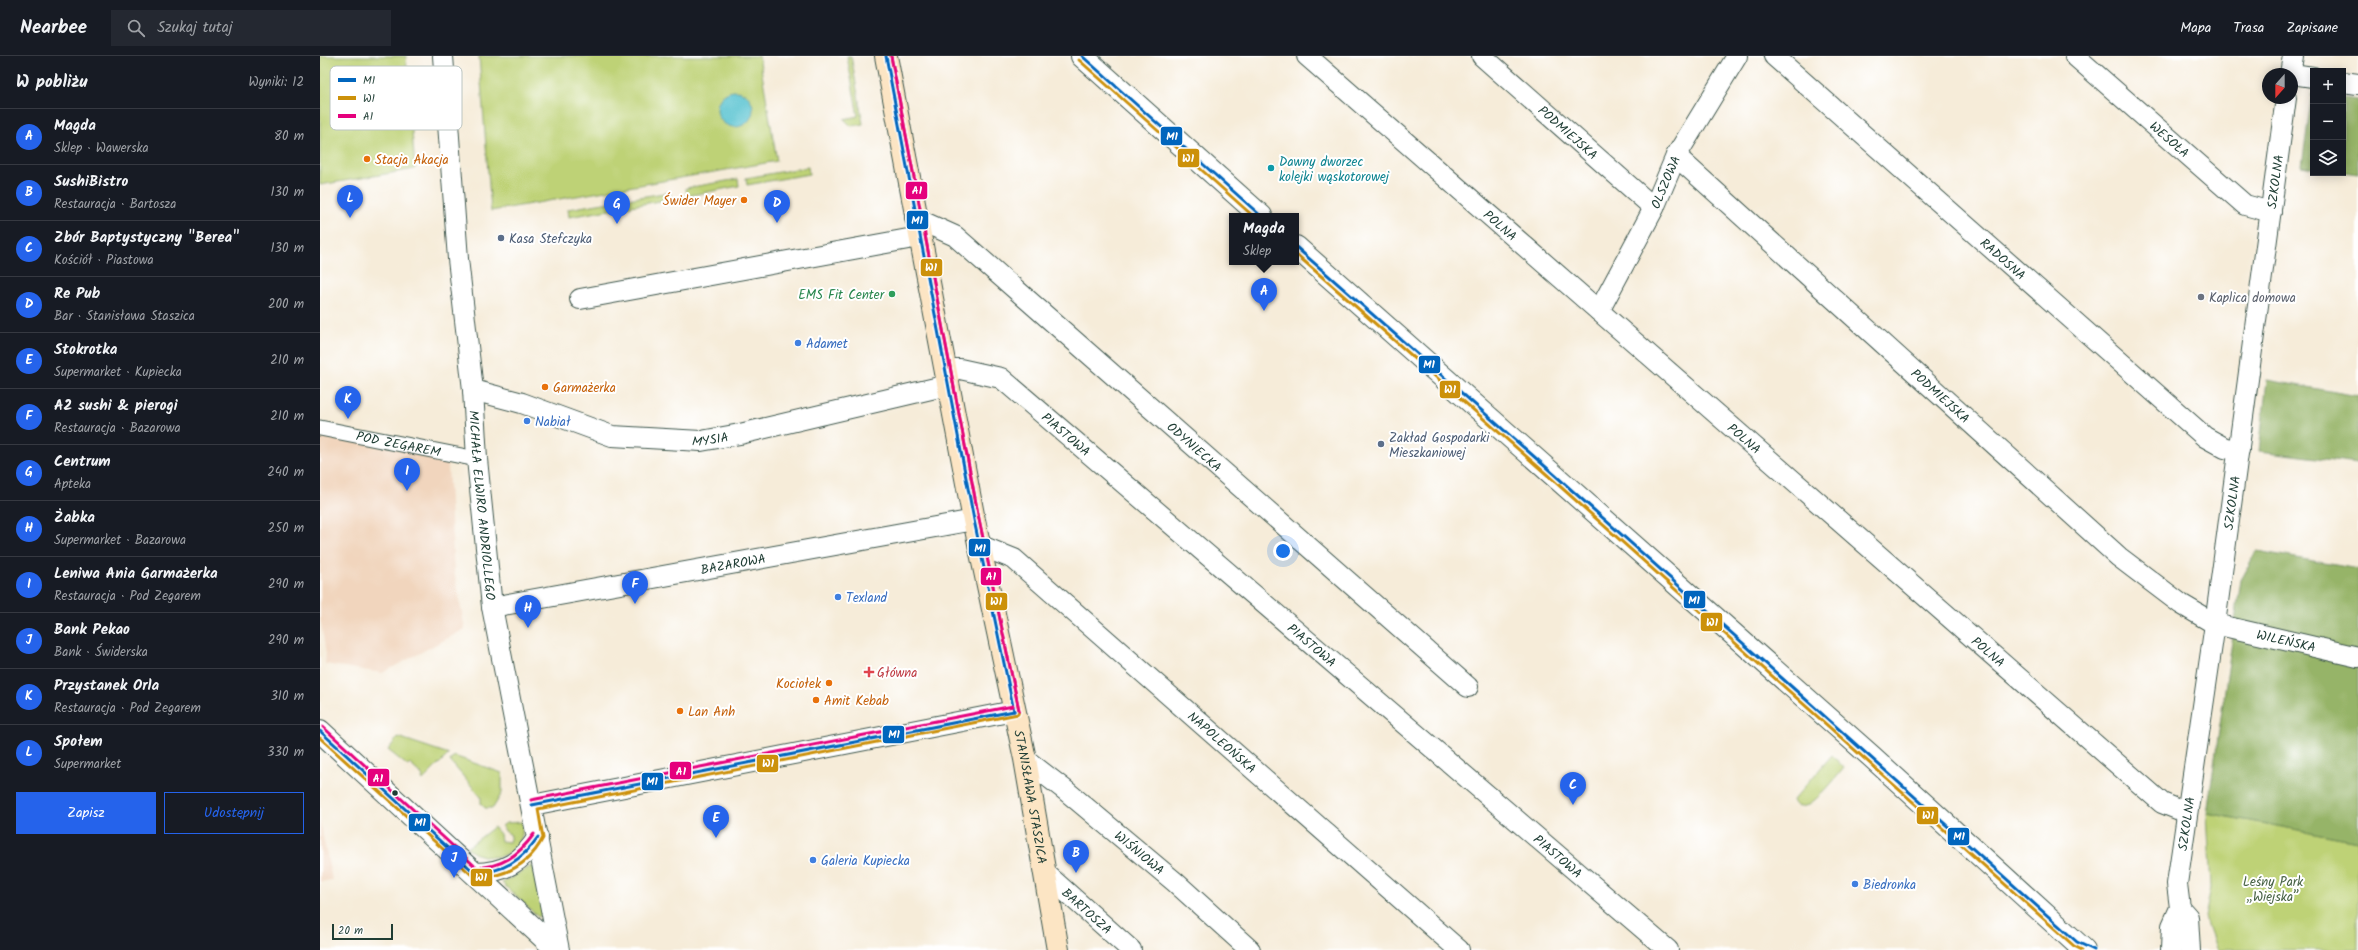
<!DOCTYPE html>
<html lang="pl">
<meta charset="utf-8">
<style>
body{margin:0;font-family:Kalam,sans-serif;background:#242831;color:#f1f3f6}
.controls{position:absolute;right:12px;top:12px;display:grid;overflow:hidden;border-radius:0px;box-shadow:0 2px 10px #0003}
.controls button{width:36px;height:36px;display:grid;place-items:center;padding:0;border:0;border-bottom:1px solid #363941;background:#171b24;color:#f1f3f6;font:20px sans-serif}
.compass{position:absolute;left:1942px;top:12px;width:36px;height:36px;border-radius:50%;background:#171b24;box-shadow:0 2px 10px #0003;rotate:201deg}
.scale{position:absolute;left:12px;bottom:10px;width:61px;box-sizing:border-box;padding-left:4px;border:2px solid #1f3d34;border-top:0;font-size:11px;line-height:14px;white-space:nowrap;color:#1f3d34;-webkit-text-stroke:3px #fff;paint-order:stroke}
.you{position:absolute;left:963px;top:495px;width:14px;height:14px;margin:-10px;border:3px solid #fff;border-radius:50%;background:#1a73e8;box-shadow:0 0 0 6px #1a73e833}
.badge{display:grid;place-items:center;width:26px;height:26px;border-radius:50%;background:#2563eb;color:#fff;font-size:13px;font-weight:700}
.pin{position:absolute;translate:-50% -33px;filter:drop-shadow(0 1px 2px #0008)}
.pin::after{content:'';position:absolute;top:21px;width:14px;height:12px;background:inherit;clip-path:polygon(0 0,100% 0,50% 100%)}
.popup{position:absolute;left:909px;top:157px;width:70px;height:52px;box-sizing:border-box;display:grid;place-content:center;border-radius:0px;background:#171b24;filter:drop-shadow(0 1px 3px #0005);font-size:13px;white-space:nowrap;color:#9ea1a6}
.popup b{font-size:15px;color:#f1f3f6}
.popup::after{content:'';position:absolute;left:50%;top:100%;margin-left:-8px;border:8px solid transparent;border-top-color:#171b24}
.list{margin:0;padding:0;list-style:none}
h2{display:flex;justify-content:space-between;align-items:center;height:52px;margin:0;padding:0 16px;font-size:17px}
h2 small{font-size:13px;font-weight:400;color:#9ea1a6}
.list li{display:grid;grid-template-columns:26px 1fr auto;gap:12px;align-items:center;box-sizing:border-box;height:56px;padding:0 16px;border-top:1px solid #363941}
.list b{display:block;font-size:15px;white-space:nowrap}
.list p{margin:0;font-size:13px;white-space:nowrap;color:#9ea1a6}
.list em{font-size:13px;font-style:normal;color:#9ea1a6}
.actions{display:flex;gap:8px;padding:12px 16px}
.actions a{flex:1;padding:9px 0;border:1px solid #2563eb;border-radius:0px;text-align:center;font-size:14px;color:#2563eb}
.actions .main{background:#2563eb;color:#fff}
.icon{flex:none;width:22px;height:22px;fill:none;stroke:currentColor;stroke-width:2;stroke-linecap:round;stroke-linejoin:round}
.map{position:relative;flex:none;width:2038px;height:894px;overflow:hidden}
header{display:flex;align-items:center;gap:24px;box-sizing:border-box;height:56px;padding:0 20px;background:#171b24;border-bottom:1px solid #363941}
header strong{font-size:19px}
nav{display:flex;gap:22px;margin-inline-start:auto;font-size:14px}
.search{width:280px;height:36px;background:#242831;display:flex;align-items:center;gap:10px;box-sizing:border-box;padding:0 14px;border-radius:0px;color:#9ea1a6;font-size:15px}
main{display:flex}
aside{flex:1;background:#171b24}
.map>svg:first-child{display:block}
.built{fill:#f1d5bd}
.green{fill:#bed276;stroke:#6e8855}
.forest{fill:#96b467;stroke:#5a784e}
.water{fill:#56c2d0;stroke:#3a8082}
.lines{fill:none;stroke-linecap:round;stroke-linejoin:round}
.pedestrian-casing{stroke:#3f574d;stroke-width:17}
.minor-casing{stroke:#3f574d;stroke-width:22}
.tertiary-casing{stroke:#3f574d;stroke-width:24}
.secondary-casing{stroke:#3f574d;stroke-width:24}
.pedestrian{stroke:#fff;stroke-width:15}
.minor{stroke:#fff;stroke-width:20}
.tertiary{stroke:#fff;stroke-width:22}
.secondary{stroke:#fce5c4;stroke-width:22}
.bus-1-casing{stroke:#fff;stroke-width:6}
.bus-2-casing{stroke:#fff;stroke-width:6}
.bus-3-casing{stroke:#fff;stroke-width:6}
.bus-1{stroke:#0065bd;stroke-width:3}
.bus-2{stroke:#cc910a;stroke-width:3}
.bus-3{stroke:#e5007d;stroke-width:3}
.food-dot{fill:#e8710a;stroke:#fff;stroke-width:1.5}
.culture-dot{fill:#0f9aa8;stroke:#fff;stroke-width:1.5}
.service-dot{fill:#5c6f8a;stroke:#fff;stroke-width:1.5}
.leisure-dot{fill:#2e9e5b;stroke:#fff;stroke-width:1.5}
.worship-dot{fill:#6b7280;stroke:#fff;stroke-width:1.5}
.shop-dot{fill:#3f7fe0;stroke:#fff;stroke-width:1.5}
.health-dot{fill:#e0444e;stroke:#fff;stroke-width:1.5}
.bus-dot{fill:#1f3d34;stroke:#fff;stroke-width:1.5}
.labels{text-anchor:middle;stroke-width:4;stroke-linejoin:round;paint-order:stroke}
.street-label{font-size:13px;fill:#1f3d34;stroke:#fff}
.food-label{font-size:13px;fill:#c56008;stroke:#fff;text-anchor:start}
.culture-label{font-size:13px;fill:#0d838f;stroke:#fff;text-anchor:start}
.service-label{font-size:13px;fill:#4e5e75;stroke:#fff;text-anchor:start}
.leisure-label{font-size:13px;fill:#27864d;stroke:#fff;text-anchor:end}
.worship-label{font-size:13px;fill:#5b616d;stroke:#fff;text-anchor:start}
.shop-label{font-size:13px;fill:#366cbe;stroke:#fff;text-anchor:start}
.health-label{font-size:13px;fill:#be3a42;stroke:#fff;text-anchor:start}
.park-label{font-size:13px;fill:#476244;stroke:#fff}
.key{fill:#fff;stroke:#bcc5c2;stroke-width:1}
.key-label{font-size:11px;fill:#1f3d34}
.line-badge{stroke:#fff;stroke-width:1.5}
.badge-label{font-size:11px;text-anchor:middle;font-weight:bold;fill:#fff}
</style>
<header>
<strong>Nearbee</strong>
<div class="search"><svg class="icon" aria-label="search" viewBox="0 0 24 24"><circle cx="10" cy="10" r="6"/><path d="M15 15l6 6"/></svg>Szukaj tutaj</div>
<nav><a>Mapa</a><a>Trasa</a><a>Zapisane</a></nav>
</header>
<main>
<aside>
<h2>W pobliżu<small>Wyniki: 12</small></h2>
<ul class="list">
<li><span class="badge">A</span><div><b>Magda</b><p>Sklep · Wawerska</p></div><em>80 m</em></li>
<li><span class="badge">B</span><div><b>SushiBistro</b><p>Restauracja · Bartosza</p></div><em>130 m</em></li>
<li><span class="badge">C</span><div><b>Zbór Baptystyczny &quot;Berea&quot;</b><p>Kościół · Piastowa</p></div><em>130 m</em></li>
<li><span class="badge">D</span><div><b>Re Pub</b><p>Bar · Stanisława Staszica</p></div><em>200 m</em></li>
<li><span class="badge">E</span><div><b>Stokrotka</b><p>Supermarket · Kupiecka</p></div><em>210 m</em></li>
<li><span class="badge">F</span><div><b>A2 sushi &amp; pierogi</b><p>Restauracja · Bazarowa</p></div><em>210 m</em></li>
<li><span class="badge">G</span><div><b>Centrum</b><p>Apteka</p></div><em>240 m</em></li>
<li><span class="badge">H</span><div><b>Żabka</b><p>Supermarket · Bazarowa</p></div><em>250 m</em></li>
<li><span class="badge">I</span><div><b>Leniwa Ania Garmażerka</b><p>Restauracja · Pod Zegarem</p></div><em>290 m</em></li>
<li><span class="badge">J</span><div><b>Bank Pekao</b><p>Bank · Świderska</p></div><em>290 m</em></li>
<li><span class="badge">K</span><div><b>Przystanek Orla</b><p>Restauracja · Pod Zegarem</p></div><em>310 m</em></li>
<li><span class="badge">L</span><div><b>Społem</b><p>Supermarket</p></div><em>330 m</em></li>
</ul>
<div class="actions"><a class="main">Zapisz</a><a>Udostępnij</a></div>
</aside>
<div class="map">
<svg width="2038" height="894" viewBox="0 0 2038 894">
<rect width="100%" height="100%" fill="#fff"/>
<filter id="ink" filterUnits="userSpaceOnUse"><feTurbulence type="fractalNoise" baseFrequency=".025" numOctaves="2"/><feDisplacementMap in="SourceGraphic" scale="8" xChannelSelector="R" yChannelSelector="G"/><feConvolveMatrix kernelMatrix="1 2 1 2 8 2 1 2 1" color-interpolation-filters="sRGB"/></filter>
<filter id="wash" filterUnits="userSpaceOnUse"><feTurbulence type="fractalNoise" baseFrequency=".012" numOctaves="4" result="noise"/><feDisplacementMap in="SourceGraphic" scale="16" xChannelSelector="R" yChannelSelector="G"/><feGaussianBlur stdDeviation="0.9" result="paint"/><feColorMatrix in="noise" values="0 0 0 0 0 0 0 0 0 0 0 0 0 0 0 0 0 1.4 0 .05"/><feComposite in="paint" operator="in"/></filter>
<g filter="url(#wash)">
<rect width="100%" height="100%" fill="#f6ecd9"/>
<g class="built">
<polygon points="0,372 132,399 128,410 134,516 145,573 62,617 5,608 6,598 0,561"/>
<polygon points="0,765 12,824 0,826"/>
</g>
<g class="green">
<polygon points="0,0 86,0 95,113 0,129"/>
<polygon points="159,0 439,0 457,105 171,155"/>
<polygon points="527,0 531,0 543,68 531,70 524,63 538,60"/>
<polygon points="488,111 489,118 427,129 426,122"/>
<polygon points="418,123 419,130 367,140 366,132"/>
<polygon points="350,136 351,143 249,161 248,153"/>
<polygon points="78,681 129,698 103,724 102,722 103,720 90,708 88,710 68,694"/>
<path d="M1512,699L1524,712C1518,719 1481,769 1473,744Z"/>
<polygon points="134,700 182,717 182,737 173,752 165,752 161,748 161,741 130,705"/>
<polygon points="1887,757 2038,785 2038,894 1897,894 1885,861 1891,832"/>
<path d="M202,766C208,799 170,811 147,792L174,771L180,778L181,785L189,786L191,779L185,775L182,770L186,767Z"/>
<polygon points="213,809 223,858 218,861 182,827"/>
</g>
<g class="forest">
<polygon points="1992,38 1993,38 1993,112 1982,110"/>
<polygon points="2023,42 2038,44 2038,118 2023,116"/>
<polygon points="1947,324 2038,340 2038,407 1939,395"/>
<polygon points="1937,495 2038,513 2038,785 1887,757 1921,524"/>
</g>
<circle class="water" cx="415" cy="53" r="18"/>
</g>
<g filter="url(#ink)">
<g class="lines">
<g class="pedestrian-casing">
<g id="pedestrian">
<path id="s1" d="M0,372L157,403"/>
</g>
</g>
<g class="minor-casing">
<g id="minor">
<path id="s2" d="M123,0L138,203L153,334L157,403L172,551L239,894"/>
<path id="s3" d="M987,0L1842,747L1867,757"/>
<path id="s4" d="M1162,0L1334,152"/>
<path id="s5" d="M1454,0L1885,381L1905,392L1919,394"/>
<path id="s6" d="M1755,0L1925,149L1951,156"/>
<polyline points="1970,18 1973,0"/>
<polyline points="1972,18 1993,21"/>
<polyline points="2023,26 2038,28"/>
<path id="s7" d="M1356,100L1799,501L1861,548L1895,568L2038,601"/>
<path id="s8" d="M595,162L635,180L1148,631"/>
<polyline points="260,243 599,181"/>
<path id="s9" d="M1279,255L1334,152L1356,100L1417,0"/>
<path id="s10" d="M625,313H640L681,322L1348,894"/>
<path id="s11" d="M153,334L202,347L292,380L381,385L420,378L628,329"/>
<path id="s12" d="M659,489L694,503L1139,894"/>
<path id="s13" d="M172,551L654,464"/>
<path id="s14" d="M705,703L745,734L855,826L930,894"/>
<polyline points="212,749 694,655"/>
<path id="s15" d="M724,816L811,894"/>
<path d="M155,817C184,817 202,806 218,781"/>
<polyline points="1860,852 1868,861 1870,894"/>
<path id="s16" d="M1851,894L1852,870L1860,852L1857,828L1895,568L1966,42"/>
</g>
</g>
<g class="tertiary-casing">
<g id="tertiary">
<polyline points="762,0 941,160"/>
<polyline points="976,191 1551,700 1764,894"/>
<polyline points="0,675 237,894"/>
</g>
</g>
<g class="secondary-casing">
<g id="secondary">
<path id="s17" d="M566,0L654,464L705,703L738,894"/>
</g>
</g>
<use href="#pedestrian" class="pedestrian"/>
<use href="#minor" class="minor"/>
<use href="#tertiary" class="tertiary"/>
<use href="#secondary" class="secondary"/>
<g class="bus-1-casing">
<g id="bus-1">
<polyline points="566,0 654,464 694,655"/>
<polyline points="762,0 941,160"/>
<polyline points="976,191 1227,412 1757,886 1774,894"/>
<polyline points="0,675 155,817"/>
<polyline points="212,749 694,655"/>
<path d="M155,817C184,816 202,804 218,781"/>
</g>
</g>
<g class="bus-2-casing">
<g id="bus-2">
<polyline points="759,4 933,160"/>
<polyline points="976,198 1224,416 1754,890 1762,894"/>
<path d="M0,682L155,822C184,821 209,809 223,782L218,753L698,658L699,654L659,463L571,0"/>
</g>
</g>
<g class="bus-3-casing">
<g id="bus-3">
<polyline points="571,0 659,463 699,654"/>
<polyline points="3,671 158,813"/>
<polyline points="211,744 693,650"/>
<path d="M155,812C182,811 198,800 214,778"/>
</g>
</g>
<use href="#bus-1" class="bus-1"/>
<use href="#bus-2" class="bus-2"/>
<use href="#bus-3" class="bus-3"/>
</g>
</g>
<g class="food-dot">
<circle cx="47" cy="103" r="4"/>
<circle cx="424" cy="144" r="4"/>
<circle cx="225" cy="331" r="4"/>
<circle cx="509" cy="627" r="4"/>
<circle cx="496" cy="644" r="4"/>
<circle cx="360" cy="655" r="4"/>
</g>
<circle class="culture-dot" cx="951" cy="112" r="4"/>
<g class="service-dot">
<circle cx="181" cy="182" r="4"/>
<circle cx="1061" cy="388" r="4"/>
</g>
<circle class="leisure-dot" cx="572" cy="238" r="4"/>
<circle class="worship-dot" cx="1881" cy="241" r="4"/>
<g class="shop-dot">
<circle cx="478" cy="287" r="4"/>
<circle cx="207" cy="365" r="4"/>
<circle cx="518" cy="541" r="4"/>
<circle cx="493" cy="804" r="4"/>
<circle cx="1535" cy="828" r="4"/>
</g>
<path class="health-dot" d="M547 610h4v4h4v4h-4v4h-4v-4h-4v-4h4z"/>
<circle class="bus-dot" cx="75" cy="737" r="3.5"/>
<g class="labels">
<g class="street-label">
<text dy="5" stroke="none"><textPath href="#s4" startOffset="115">PODMIEJSKA</textPath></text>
<text dy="5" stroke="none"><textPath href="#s6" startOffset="126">WESOŁA</textPath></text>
<text dy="5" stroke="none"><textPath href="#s9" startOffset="145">OLSZOWA</textPath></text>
<text dy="5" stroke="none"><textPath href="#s16" startOffset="777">SZKOLNA</textPath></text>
<text dy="5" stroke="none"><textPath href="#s3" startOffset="257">POLNA</textPath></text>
<text dy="5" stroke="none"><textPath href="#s5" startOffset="306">RADOSNA</textPath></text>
<text dy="5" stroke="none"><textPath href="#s7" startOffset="357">PODMIEJSKA</textPath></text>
<text dy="5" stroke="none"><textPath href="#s10" startOffset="143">PIASTOWA</textPath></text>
<text dy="5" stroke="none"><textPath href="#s11" startOffset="245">MYSIA</textPath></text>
<text dy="5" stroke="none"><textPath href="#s3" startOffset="581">POLNA</textPath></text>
<text dy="5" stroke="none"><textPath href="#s1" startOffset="80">POD ZEGAREM</textPath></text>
<text dy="5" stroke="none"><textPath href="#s8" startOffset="363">ODYNIECKA</textPath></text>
<text dy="5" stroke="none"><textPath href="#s16" startOffset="453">SZKOLNA</textPath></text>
<text dy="5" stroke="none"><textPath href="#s2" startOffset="451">MICHAŁA ELWIRO ANDRIOLLEGO</textPath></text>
<text dy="5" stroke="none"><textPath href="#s13" startOffset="245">BAZAROWA</textPath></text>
<text dy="5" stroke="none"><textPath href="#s7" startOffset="788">WILEŃSKA</textPath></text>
<text dy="5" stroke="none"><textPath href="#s10" startOffset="467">PIASTOWA</textPath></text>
<text dy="5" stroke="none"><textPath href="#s3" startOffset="905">POLNA</textPath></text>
<text dy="5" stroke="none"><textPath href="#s12" startOffset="315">NAPOLEOŃSKA</textPath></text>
<text dy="5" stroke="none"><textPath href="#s17" startOffset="755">STANISŁAWA STASZICA</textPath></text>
<text dy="5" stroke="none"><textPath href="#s16" startOffset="129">SZKOLNA</textPath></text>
<text dy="5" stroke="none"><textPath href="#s14" startOffset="148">WIŚNIOWA</textPath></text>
<text dy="5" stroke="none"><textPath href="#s10" startOffset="791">PIASTOWA</textPath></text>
<text dy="5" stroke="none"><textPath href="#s15" startOffset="58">BARTOSZA</textPath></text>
</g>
<g class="food-label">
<text x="55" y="108">Stacja Akacja</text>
<text x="416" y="149" text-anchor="end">Świder Mayer</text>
<text x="233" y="336">Garmażerka</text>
<text x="501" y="632" text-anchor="end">Kociołek</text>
<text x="504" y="649">Amit Kebab</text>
<text x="368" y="660">Lan Anh</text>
</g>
<g class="culture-label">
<text x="959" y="110">Dawny dworzec<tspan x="959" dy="15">kolejki wąskotorowej</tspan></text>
</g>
<g class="service-label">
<text x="189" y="187">Kasa Stefczyka</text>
<text x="1069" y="386">Zakład Gospodarki<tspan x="1069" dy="15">Mieszkaniowej</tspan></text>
</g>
<g class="leisure-label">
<text x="564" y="243">EMS Fit Center</text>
</g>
<g class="worship-label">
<text x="1889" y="246">Kaplica domowa</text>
</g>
<g class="shop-label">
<text x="486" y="292">Adamet</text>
<text x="215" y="370">Nabiał</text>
<text x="526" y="546">Texland</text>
<text x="501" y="809">Galeria Kupiecka</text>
<text x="1543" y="833">Biedronka</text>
</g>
<g class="health-label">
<text x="557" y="621">Główna</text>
</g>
<g class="park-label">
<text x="1953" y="830">Leśny Park<tspan x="1953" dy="15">„Wiejska”</tspan></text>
</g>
</g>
<rect x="10" y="10" width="132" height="64" rx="6" class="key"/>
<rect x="18" y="22" width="18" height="4" fill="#0065bd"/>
<rect x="18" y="40" width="18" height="4" fill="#cc910a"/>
<rect x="18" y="58" width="18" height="4" fill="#e5007d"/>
<g class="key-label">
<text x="43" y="28">M1</text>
<text x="43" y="46">W1</text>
<text x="43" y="64">A1</text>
</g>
<g class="line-badge">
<rect x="840" y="70" width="23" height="20" rx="4" fill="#0065bd"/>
<rect x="857" y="92" width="23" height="20" rx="4" fill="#cc910a"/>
<rect x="585" y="125" width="23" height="19" rx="4" fill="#e5007d"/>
<rect x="586" y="154" width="23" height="20" rx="4" fill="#0065bd"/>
<rect x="600" y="202" width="23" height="19" rx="4" fill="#cc910a"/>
<rect x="1098" y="299" width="23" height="19" rx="4" fill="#0065bd"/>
<rect x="1119" y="324" width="22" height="19" rx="4" fill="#cc910a"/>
<rect x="648" y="482" width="23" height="19" rx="4" fill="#0065bd"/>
<rect x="660" y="511" width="22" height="19" rx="4" fill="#e5007d"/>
<rect x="1363" y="534" width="23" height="19" rx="4" fill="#0065bd"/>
<rect x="665" y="536" width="23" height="19" rx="4" fill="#cc910a"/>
<rect x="1380" y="556" width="23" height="20" rx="4" fill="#cc910a"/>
<rect x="562" y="669" width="23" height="19" rx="4" fill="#0065bd"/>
<rect x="436" y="698" width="23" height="19" rx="4" fill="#cc910a"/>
<rect x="349" y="705" width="23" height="19" rx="4" fill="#e5007d"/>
<rect x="47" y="712" width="23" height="19" rx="4" fill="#e5007d"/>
<rect x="321" y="716" width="23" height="19" rx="4" fill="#0065bd"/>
<rect x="1596" y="750" width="23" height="19" rx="4" fill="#cc910a"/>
<rect x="88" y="757" width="23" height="19" rx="4" fill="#0065bd"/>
<rect x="1627" y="771" width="23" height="19" rx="4" fill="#0065bd"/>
<rect x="150" y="812" width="23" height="19" rx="4" fill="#cc910a"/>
</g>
<g class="badge-label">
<text x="852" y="84">M1</text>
<text x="868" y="106">W1</text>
<text x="597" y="138">A1</text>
<text x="597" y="168">M1</text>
<text x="611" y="215">W1</text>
<text x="1109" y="312">M1</text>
<text x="1130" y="337">W1</text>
<text x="660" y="496">M1</text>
<text x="671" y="524">A1</text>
<text x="1374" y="548">M1</text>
<text x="676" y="549">W1</text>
<text x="1392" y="570">W1</text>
<text x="574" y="682">M1</text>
<text x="448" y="711">W1</text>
<text x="361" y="719">A1</text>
<text x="58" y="726">A1</text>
<text x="332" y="729">M1</text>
<text x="1608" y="763">W1</text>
<text x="100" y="770">M1</text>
<text x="1639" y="784">M1</text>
<text x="161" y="825">W1</text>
</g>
</svg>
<div class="controls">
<button>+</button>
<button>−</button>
<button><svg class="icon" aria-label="layers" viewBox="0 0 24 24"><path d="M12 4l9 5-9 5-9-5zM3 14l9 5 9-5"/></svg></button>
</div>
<svg class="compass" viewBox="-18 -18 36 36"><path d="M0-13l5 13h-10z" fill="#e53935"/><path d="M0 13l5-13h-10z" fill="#9ea1a6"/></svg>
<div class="scale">20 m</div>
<div class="you"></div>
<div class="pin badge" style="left:944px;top:255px">A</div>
<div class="popup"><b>Magda</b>Sklep</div>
<div class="pin badge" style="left:756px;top:817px">B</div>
<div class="pin badge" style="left:1253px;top:749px">C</div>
<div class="pin badge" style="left:457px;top:167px">D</div>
<div class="pin badge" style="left:396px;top:782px">E</div>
<div class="pin badge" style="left:315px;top:548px">F</div>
<div class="pin badge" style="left:297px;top:168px">G</div>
<div class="pin badge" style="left:208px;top:572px">H</div>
<div class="pin badge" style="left:87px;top:435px">I</div>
<div class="pin badge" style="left:134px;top:822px">J</div>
<div class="pin badge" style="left:28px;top:363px">K</div>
<div class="pin badge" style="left:30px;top:162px">L</div>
</div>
</main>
